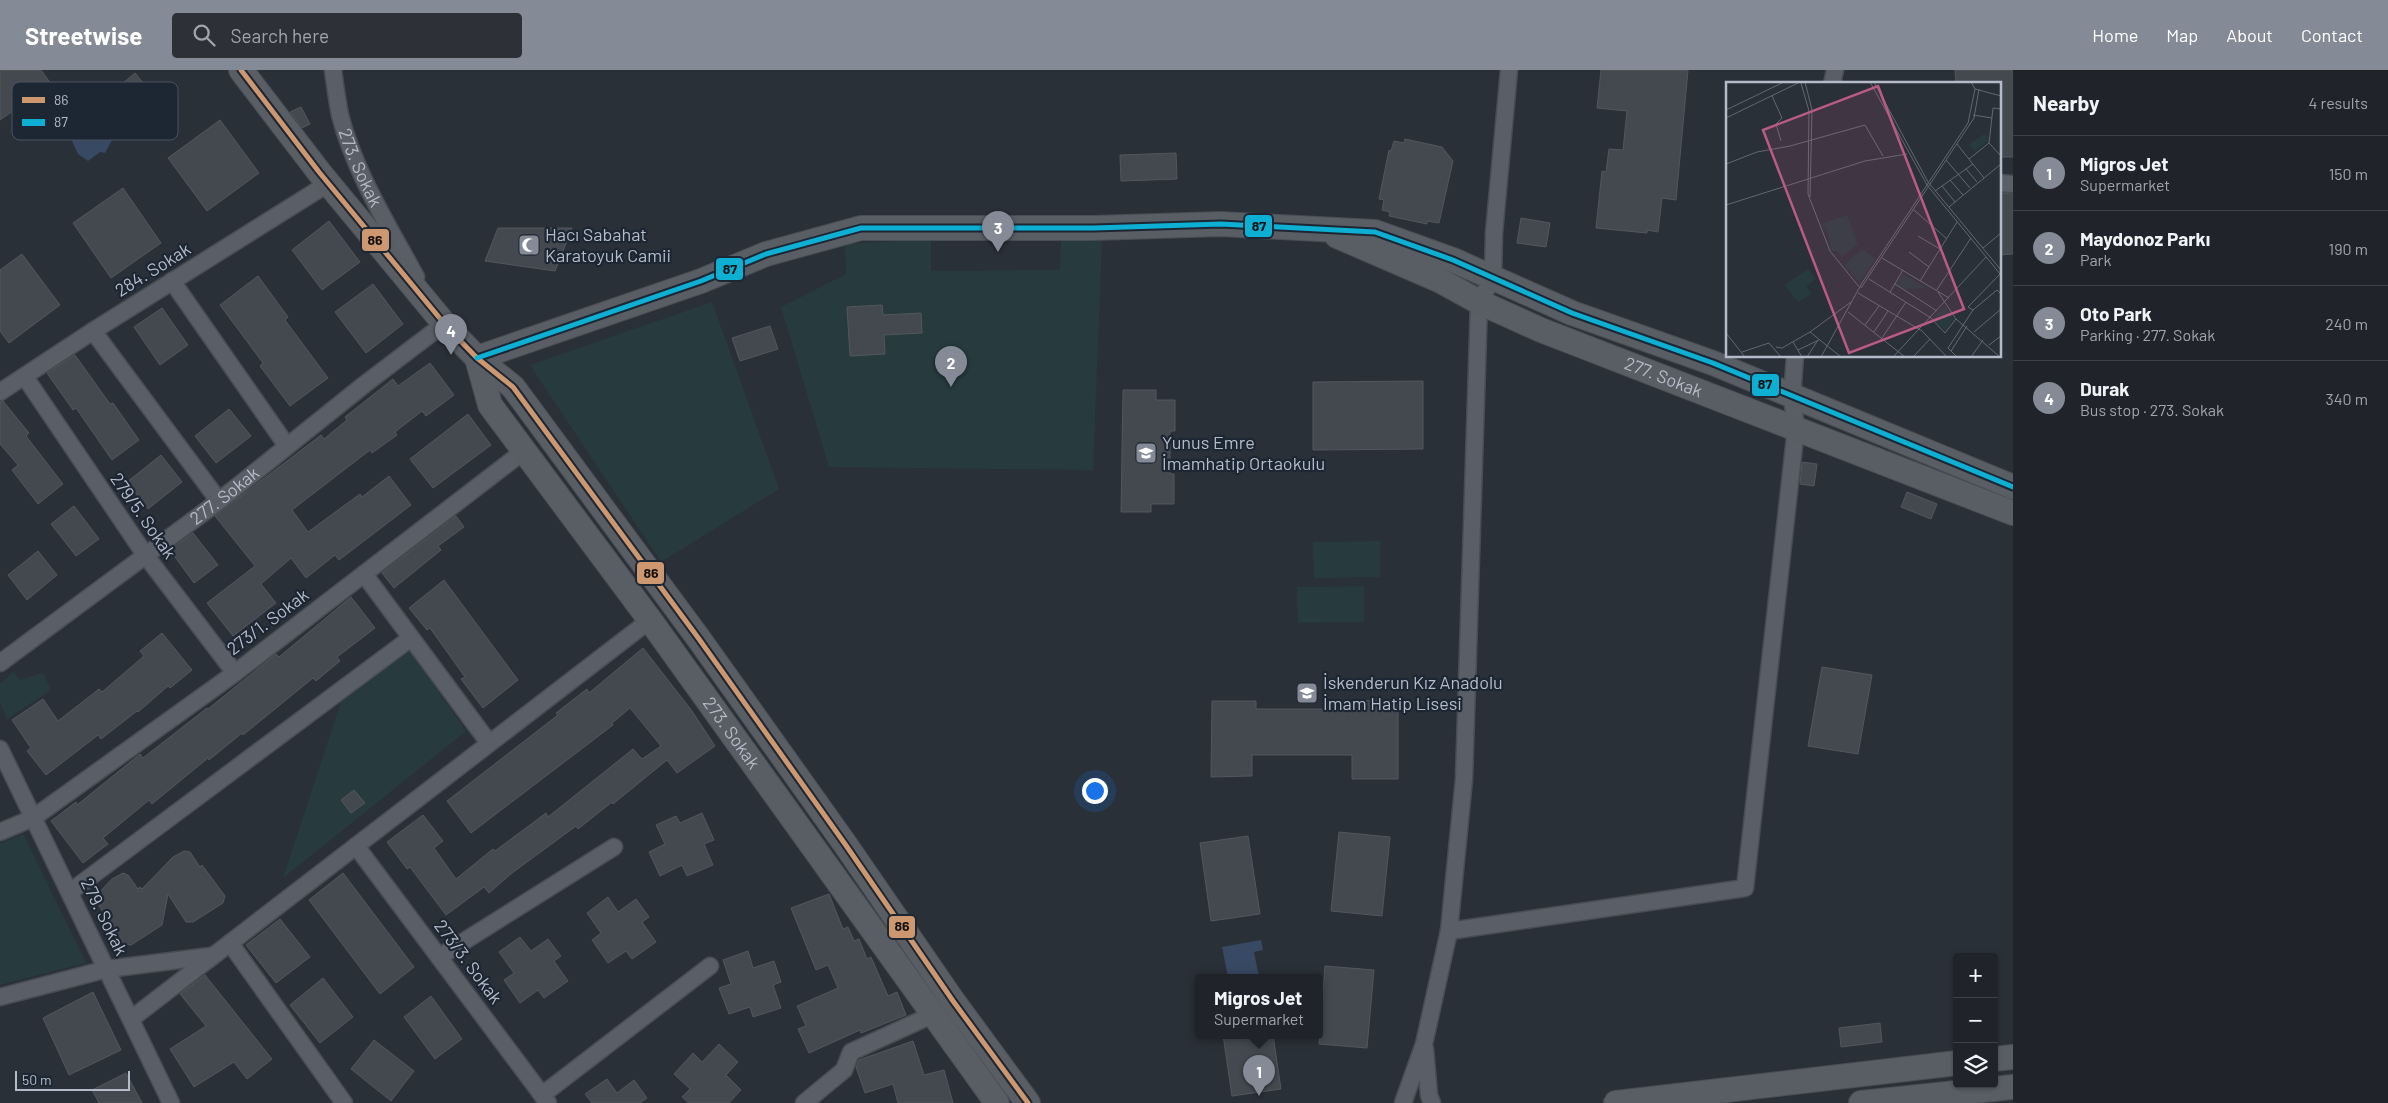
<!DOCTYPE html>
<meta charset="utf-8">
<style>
body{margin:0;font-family:Barlow,sans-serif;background:#2d3036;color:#f1f3f6}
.controls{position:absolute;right:15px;bottom:15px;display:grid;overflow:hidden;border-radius:5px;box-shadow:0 1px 4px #0004}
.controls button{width:45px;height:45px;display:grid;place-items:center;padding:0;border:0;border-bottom:1px solid #3d4147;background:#20242a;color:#f1f3f6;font:25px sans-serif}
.scale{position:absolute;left:15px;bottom:12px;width:115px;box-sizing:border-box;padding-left:5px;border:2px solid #b4bcc9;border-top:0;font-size:14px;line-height:18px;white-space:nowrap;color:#b4bcc9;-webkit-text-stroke:4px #1d2633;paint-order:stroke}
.you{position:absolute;left:1094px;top:720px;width:18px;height:18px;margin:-12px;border:4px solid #fff;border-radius:50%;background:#1a73e8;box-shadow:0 0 0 8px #1a73e833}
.badge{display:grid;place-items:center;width:32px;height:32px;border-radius:50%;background:#848b96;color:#fff;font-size:16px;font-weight:700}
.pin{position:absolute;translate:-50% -41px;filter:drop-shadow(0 1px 2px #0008)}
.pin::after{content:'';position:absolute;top:26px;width:18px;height:15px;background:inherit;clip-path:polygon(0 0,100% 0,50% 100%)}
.popup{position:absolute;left:1195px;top:904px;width:128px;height:65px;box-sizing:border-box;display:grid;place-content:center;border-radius:5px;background:#20242a;filter:drop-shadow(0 1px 4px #0005);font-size:16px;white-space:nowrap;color:#a2a4a8}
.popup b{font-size:19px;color:#f1f3f6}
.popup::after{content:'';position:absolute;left:50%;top:100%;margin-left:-10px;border:10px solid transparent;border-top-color:#20242a}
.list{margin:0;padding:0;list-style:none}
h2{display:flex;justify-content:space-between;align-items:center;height:65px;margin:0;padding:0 20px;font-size:21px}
h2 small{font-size:16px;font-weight:400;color:#a2a4a8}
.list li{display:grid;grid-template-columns:32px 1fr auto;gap:15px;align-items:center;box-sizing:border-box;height:75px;padding:0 20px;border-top:1px solid #3d4147}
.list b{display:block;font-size:19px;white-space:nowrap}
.list p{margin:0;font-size:16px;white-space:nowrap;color:#a2a4a8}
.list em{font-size:16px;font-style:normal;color:#a2a4a8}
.icon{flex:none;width:28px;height:28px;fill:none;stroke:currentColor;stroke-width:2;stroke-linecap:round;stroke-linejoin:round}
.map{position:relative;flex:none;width:2013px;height:1033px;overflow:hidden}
header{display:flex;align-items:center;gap:30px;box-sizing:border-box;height:70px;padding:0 25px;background:#848b96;color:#fff}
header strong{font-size:24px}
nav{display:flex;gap:28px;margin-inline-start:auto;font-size:18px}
.search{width:350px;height:45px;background:#2d3036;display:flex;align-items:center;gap:12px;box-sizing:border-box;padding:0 18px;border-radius:5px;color:#a2a4a8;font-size:19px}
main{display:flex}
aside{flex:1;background:#20242a}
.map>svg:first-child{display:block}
.green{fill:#273a3e}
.water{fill:#384963}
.building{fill:#444950;stroke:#52575f}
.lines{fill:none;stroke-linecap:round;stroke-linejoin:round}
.street-casing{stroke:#484c53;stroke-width:19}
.secondary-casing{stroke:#484c53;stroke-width:26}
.street{stroke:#5a5e66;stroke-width:16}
.secondary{stroke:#595d64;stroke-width:24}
.bus-1-casing{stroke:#1d2633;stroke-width:9}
.bus-2-casing{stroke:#1d2633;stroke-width:9}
.bus-1{stroke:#cd976f;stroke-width:5}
.bus-2{stroke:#0dafd3;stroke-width:5}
.labels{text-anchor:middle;stroke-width:4.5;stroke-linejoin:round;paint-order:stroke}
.street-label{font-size:18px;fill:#b4bcc9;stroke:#1d2633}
.poi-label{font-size:18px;fill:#b4bcc9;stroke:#1d2633;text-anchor:start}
.inset-road{fill:none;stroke:#616872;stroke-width:1}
.view{fill:#bc5a87;fill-opacity:0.15;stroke:#bc5a87;stroke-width:2.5}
.inset-edge{fill:none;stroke:#b4bcc9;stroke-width:2.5}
.key{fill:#1d2633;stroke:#4a5360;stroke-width:1}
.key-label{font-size:14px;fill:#b4bcc9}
.line-badge{stroke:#1d2633;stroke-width:2}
.pale-badge-label{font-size:14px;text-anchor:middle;font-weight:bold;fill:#111}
</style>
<header>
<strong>Streetwise</strong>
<div class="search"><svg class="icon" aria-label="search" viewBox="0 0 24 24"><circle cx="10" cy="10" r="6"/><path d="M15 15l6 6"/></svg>Search here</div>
<nav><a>Home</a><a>Map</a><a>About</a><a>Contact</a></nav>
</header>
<main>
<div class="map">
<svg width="2013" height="1033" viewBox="0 0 2013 1033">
<rect width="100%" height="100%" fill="#2a3038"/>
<g class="green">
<polygon points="931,169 931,201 1060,200 1061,170 1102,171 1093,400 829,397 781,237 846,204 845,174"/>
<polygon points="712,232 779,419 661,492 530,295"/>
<polygon points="1380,471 1380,507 1314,508 1313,472"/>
<polygon points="1364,516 1364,552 1298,553 1297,517"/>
<polygon points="409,580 466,661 283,808 341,632"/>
<polygon points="14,601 19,610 43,603 51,620 7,649 0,632 0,614"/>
<polygon points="23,764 86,893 0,915 0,774"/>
</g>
<g class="water">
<polygon points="104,44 116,52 121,62 112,70 105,83 100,82 88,91 78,84 72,71 85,55"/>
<polygon points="1261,870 1263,880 1254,882 1259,907 1228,907 1222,877"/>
</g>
<g class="building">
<polygon points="0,0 41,0 51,14 0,50"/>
<polygon points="1601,0 1688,0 1676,130 1662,128 1658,162 1647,160 1647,163 1596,158 1602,101 1606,102 1609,79 1623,80 1627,41 1597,38"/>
<polygon points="1955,0 2013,0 2013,87 1999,87 1999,14 1956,14"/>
<polygon points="135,3 164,38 143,56 116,19"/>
<polygon points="301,37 310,54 302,58 290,42"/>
<polygon points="220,50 259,103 207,141 168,88"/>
<polygon points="1405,69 1442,77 1453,91 1439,153 1427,151 1427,154 1389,146 1390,142 1382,140 1384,130 1379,129 1389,80 1391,81 1394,71 1404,73"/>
<polygon points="1176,83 1177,109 1121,111 1120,85"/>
<polygon points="123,118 161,173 111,208 73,153"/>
<polygon points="1999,123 2013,124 2013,184 1999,185"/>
<polygon points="1521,148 1550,153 1546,177 1517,173"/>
<polygon points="329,151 360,192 322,220 292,180"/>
<polygon points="498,158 572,158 555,201 485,191"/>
<polygon points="22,184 60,235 9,273 0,261 0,200"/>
<polygon points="258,206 288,247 285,250 328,308 290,336 260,296 263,293 220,235"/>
<polygon points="373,214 403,254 366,283 335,242"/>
<polygon points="882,235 883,245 921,243 922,263 884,265 885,284 850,286 847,237"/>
<polygon points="162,238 188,275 160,295 134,257"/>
<polygon points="770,256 778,279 740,291 732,268"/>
<polygon points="75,285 110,334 113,333 139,370 112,390 76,338 73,340 47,303"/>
<polygon points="430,293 454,325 426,346 422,341 395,362 397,365 372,383 370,380 292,440 308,462 360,424 362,427 389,406 411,435 339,490 335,485 306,508 291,488 261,514 276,533 233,566 207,533 255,496 215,446 321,365 324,369 347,350 345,347 393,309 398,316"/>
<polygon points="1423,311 1423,379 1313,380 1313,312"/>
<polygon points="1123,320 1156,320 1156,330 1175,330 1175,361 1170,361 1170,404 1174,404 1174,434 1151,434 1151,442 1121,442"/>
<polygon points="3,331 29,363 26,366 63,414 38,434 12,400 18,395 0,374 0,332"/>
<polygon points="229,339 251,366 216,393 195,366"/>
<polygon points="468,344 491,375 433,418 410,389"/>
<polygon points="161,385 182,412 148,439 127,412"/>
<polygon points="1802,392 1817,394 1814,416 1800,414"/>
<polygon points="1907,422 1937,434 1931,449 1901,437"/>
<polygon points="74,436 99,469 76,486 51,454"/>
<polygon points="456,446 464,457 438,476 441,480 394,518 382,503"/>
<polygon points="193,463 218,495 194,513 170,480"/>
<polygon points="38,481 57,505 27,530 8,505"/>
<polygon points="444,510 518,610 483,638 461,609 465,607 430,558 427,560 409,538"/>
<polygon points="351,527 375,558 337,587 340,591 316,611 313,608 243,665 242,663 209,690 208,688 152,734 149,730 103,768 108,774 83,793 51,751 76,732 77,735 140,684 143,688 207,638 208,639 276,584 279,587"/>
<polygon points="162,563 192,600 170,618 168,616 138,642 137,641 101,669 98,665 46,705 27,681 31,678 12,650 43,629 58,651 99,619 102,622 144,586 140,581"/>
<polygon points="643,578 692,641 715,676 677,703 667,690 613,734 612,732 578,759 576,756 512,803 489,823 484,817 446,845 410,797 407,799 387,772 423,745 443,771 434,778 456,809 493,779 495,781 546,743 548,747 633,679 642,689 661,676 630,638 612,653 613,655 471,763 447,731 558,645 556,643 587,619 589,623"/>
<polygon points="1822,597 1872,605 1858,684 1808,676"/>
<polygon points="1398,630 1398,709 1352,709 1352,685 1252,685 1252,706 1211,707 1212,631 1256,631 1256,639 1351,639 1351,631"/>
<polygon points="354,720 365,733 351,743 341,730"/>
<polygon points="702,743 714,770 704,774 713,795 687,806 682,795 660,806 649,782 665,774 656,755 676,746 680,753"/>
<polygon points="1339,762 1390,767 1382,846 1331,841"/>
<polygon points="1248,766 1260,844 1211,851 1200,773"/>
<polygon points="184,781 190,782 200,797 202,795 225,826 223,833 193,852 186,852 168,824 162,855 131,875 124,874 94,828 112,809 123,803 128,805 138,819 140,817 142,819 173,787"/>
<polygon points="343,803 414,897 380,924 309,830"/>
<polygon points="829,824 843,859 848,857 854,871 859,869 867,889 871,887 888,926 897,922 906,945 861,963 860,960 809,983 798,959 806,956 797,936 838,918 828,895 816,900 791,838"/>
<polygon points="608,827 618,842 636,829 649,847 642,852 656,872 632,889 626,881 608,893 592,870 601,863 587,843"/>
<polygon points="280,849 310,887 276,913 246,875"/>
<polygon points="520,867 531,881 548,869 561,886 554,891 568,911 544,928 538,920 520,933 504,910 514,903 499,882"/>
<polygon points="748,881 753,898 774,891 781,912 773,915 781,938 753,947 750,937 729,944 719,918 731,914 723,890"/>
<polygon points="1325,896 1374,900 1367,978 1319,974"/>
<polygon points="205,905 272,989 247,1009 234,992 194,1017 170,979 206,956 180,924"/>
<polygon points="323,908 353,947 320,973 290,935"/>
<polygon points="93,922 121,980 69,1005 43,948"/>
<polygon points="431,926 462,969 435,989 404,947"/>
<polygon points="1880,953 1882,972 1841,977 1839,958"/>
<polygon points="1223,965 1273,965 1281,1019 1232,1026"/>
<polygon points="374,970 414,1001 391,1031 351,999"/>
<polygon points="913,971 924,1005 944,1000 953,1033 898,1033 893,1014 865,1023 856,997 859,990"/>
<polygon points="719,974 738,992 726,1005 741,1020 729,1033 689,1033 682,1027 690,1019 674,1004 693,983 702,992"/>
<polygon points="126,1003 142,1033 99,1033 92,1020"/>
<polygon points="607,1009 617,1023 634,1010 647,1028 640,1033 592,1033 585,1024"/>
</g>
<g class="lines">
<g class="street-casing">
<g id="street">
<path id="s1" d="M333,0C335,15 337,30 340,45C354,101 389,157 416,207"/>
<polyline points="1832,14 1835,0"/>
<polyline points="1999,113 2013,114"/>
<polyline points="172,211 287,376"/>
<polyline points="93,261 219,431"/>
<polyline points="25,307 146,486 235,603"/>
<polyline points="0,322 93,261 329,113"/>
<polyline points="364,504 489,673"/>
<path id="s2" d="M0,593L219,431L365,314L432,263L447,257"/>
<polyline points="0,679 171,1033"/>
<polyline points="0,762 33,748 235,603 524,381"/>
<polyline points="356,776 548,1033"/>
<polyline points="70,822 411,568"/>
<polyline points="1449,861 1745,818 1796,358 1792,327 1795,286"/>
<polyline points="230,873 344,1033"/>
<polyline points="439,887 614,777"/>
<polyline points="0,927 107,899 211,886"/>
<polyline points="131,949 650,550"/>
<polyline points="1425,979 1429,1025 1432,1033"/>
<polyline points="542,1025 710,896"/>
<polyline points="804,1033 844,1000 851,982 934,944"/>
<polyline points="1403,1033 1424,974 1449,861 1464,709 1479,232 1493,208 1494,163 1509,0"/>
</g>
</g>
<g class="secondary-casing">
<g id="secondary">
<polyline points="241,0 319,102 447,257 477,288 513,317 699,569 845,774 953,931 1028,1033"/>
<path id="s3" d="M1337,166L1441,211L1479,232L1541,260L2013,443"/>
<polyline points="477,288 701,211 766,184 861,158 1094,158 1221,154 1375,162 1453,190 1572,243 1713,293 2013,417"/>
<path id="s4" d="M477,288L490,335L650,550L997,1033"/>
<polyline points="1994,989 2013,987"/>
<polyline points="1616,1033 1957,993"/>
<polyline points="1861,1033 2013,1017"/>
</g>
</g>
<use href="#street" class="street"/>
<use href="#secondary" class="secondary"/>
<g class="bus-1-casing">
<polyline id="bus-1" points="241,0 319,102 447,257 477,288 513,317 699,569 845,774 953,931 1028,1033"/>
</g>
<g class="bus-2-casing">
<polyline id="bus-2" points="477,288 701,211 766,184 861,158 1094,158 1221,154 1375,162 1453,190 1572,243 1713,293 2013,417"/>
</g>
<use href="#bus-1" class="bus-1"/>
<use href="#bus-2" class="bus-2"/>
</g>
<defs>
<g id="mosque-square" transform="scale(1.125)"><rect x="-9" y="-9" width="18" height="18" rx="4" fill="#848b96" stroke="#1d2633"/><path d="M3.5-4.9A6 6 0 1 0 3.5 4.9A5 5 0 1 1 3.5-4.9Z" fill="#fff"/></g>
<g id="school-square" transform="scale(1.125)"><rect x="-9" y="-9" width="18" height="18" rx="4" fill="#848b96" stroke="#1d2633"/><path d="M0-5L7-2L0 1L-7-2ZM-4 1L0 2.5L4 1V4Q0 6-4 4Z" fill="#fff"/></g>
</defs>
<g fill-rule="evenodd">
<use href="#mosque-square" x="529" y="175"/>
<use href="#school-square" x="1146" y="383"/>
<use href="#school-square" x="1307" y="623"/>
</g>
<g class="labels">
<g class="street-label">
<text dy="6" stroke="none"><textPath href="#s1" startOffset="102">273. Sokak</textPath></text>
<text transform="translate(153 200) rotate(-32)" y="6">284. Sokak</text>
<text dy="6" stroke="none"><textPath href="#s3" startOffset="356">277. Sokak</textPath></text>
<text dy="6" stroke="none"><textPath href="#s2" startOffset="280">277. Sokak</textPath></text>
<text transform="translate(143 446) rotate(55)" y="6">279/5. Sokak</text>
<text transform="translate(268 552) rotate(-37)" y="6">273/1. Sokak</text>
<text dy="6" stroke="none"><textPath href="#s4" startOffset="456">273. Sokak</textPath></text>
<text transform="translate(104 847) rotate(64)" y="6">279. Sokak</text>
<text transform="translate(468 892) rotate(53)" y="6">273/3. Sokak</text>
</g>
<g class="poi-label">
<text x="545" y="171">Hacı Sabahat<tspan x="545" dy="21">Karatoyuk Camii</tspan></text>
<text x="1162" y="379">Yunus Emre<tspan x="1162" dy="21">İmamhatip Ortaokulu</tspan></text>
<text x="1323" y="619">İskenderun Kız Anadolu<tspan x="1323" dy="21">İmam Hatip Lisesi</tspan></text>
</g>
</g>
<g transform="translate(1726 12)">
<rect width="275" height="275" fill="#2a3038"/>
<path d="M258,52L262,55L261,60L249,69L243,63ZM121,133L132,162L116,175L110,169L106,170L100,145L97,146L95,142ZM136,167L150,177L133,200L118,183ZM82,187L90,197L80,204L85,212L72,220L59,203ZM177,192L201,206L179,207L170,201ZM219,224L228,237L219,249L207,236Z" fill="#273a3e"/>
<path class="inset-road" d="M79,0L86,28L84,115M144,0L201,103L275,193M148,0L202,100L275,188M245,0L249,7L275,14M75,1L83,29L82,112L104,169L134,206M46,14L56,36L50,42L55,59M0,28L58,0M247,33L266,36M0,36L74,0M263,61L275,74M231,62L258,96M243,77L263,61L267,26L275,27M220,78L244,106M0,82L31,70L64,64L139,43L157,74M240,87L251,100M224,98L237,113M216,104L229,120M209,109L247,82M0,123L139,79L181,72M223,125L275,82M188,128L221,157M192,154L214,167M257,166L275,151M183,170L203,185M156,176L223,216M143,197L205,236L219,251L230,237M194,199L231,140M169,202L211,229M135,206L248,36L253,7M210,209L245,156M164,210L177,188M212,210L230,237L274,275M132,211L196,249L221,275M247,228L271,208L275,212M122,230L179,275M139,243L153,224M84,250L115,275M148,250L162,229M248,250L275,227M0,251L19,275M156,256L180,220M67,260L76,275M263,263L275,254M50,265L56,266L84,250L125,220M72,268L93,258M225,269L241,244M16,270L43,261L55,275M81,275L92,258M95,275L136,201L242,41L249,7M167,275L260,175M187,275L204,257M231,275L222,266L247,228L242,225L275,191M245,275L257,258"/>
<path class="view" d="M152,4L238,227L123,271L37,48Z"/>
<rect width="275" height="275" class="inset-edge"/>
</g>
<rect x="12" y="12" width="166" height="58" rx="8" class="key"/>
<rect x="22" y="27" width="23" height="6" fill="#cd976f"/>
<rect x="22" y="49" width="23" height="7" fill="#0dafd3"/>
<g class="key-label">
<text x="54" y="35">86</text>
<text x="54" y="57">87</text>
</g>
<g class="line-badge">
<rect x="1244" y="144" width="29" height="24" rx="5" fill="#0dafd3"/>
<rect x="361" y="158" width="29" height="24" rx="5" fill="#cd976f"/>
<rect x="715" y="187" width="29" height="24" rx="5" fill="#0dafd3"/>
<rect x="1751" y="303" width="29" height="24" rx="5" fill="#0dafd3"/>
<rect x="636" y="491" width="29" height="24" rx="5" fill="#cd976f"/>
<rect x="888" y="845" width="28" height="24" rx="5" fill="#cd976f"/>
</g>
<g class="pale-badge-label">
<text x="1259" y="161">87</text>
<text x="375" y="175">86</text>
<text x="730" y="204">87</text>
<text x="1765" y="319">87</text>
<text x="651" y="508">86</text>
<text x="902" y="861">86</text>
</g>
</svg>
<div class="controls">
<button>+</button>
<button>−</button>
<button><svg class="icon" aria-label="layers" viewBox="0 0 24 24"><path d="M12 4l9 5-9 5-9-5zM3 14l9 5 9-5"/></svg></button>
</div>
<div class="scale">50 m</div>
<div class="you"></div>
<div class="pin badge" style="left:1259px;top:1026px">1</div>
<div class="popup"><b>Migros Jet</b>Supermarket</div>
<div class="pin badge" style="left:951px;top:317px">2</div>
<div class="pin badge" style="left:998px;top:182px">3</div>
<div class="pin badge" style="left:451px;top:285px">4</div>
</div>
<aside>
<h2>Nearby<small>4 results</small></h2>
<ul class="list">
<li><span class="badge">1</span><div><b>Migros Jet</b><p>Supermarket</p></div><em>150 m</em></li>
<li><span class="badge">2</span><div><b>Maydonoz Parkı</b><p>Park</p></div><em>190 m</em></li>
<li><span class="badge">3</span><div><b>Oto Park</b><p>Parking · 277. Sokak</p></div><em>240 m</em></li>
<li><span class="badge">4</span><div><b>Durak</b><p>Bus stop · 273. Sokak</p></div><em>340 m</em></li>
</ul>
</aside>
</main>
